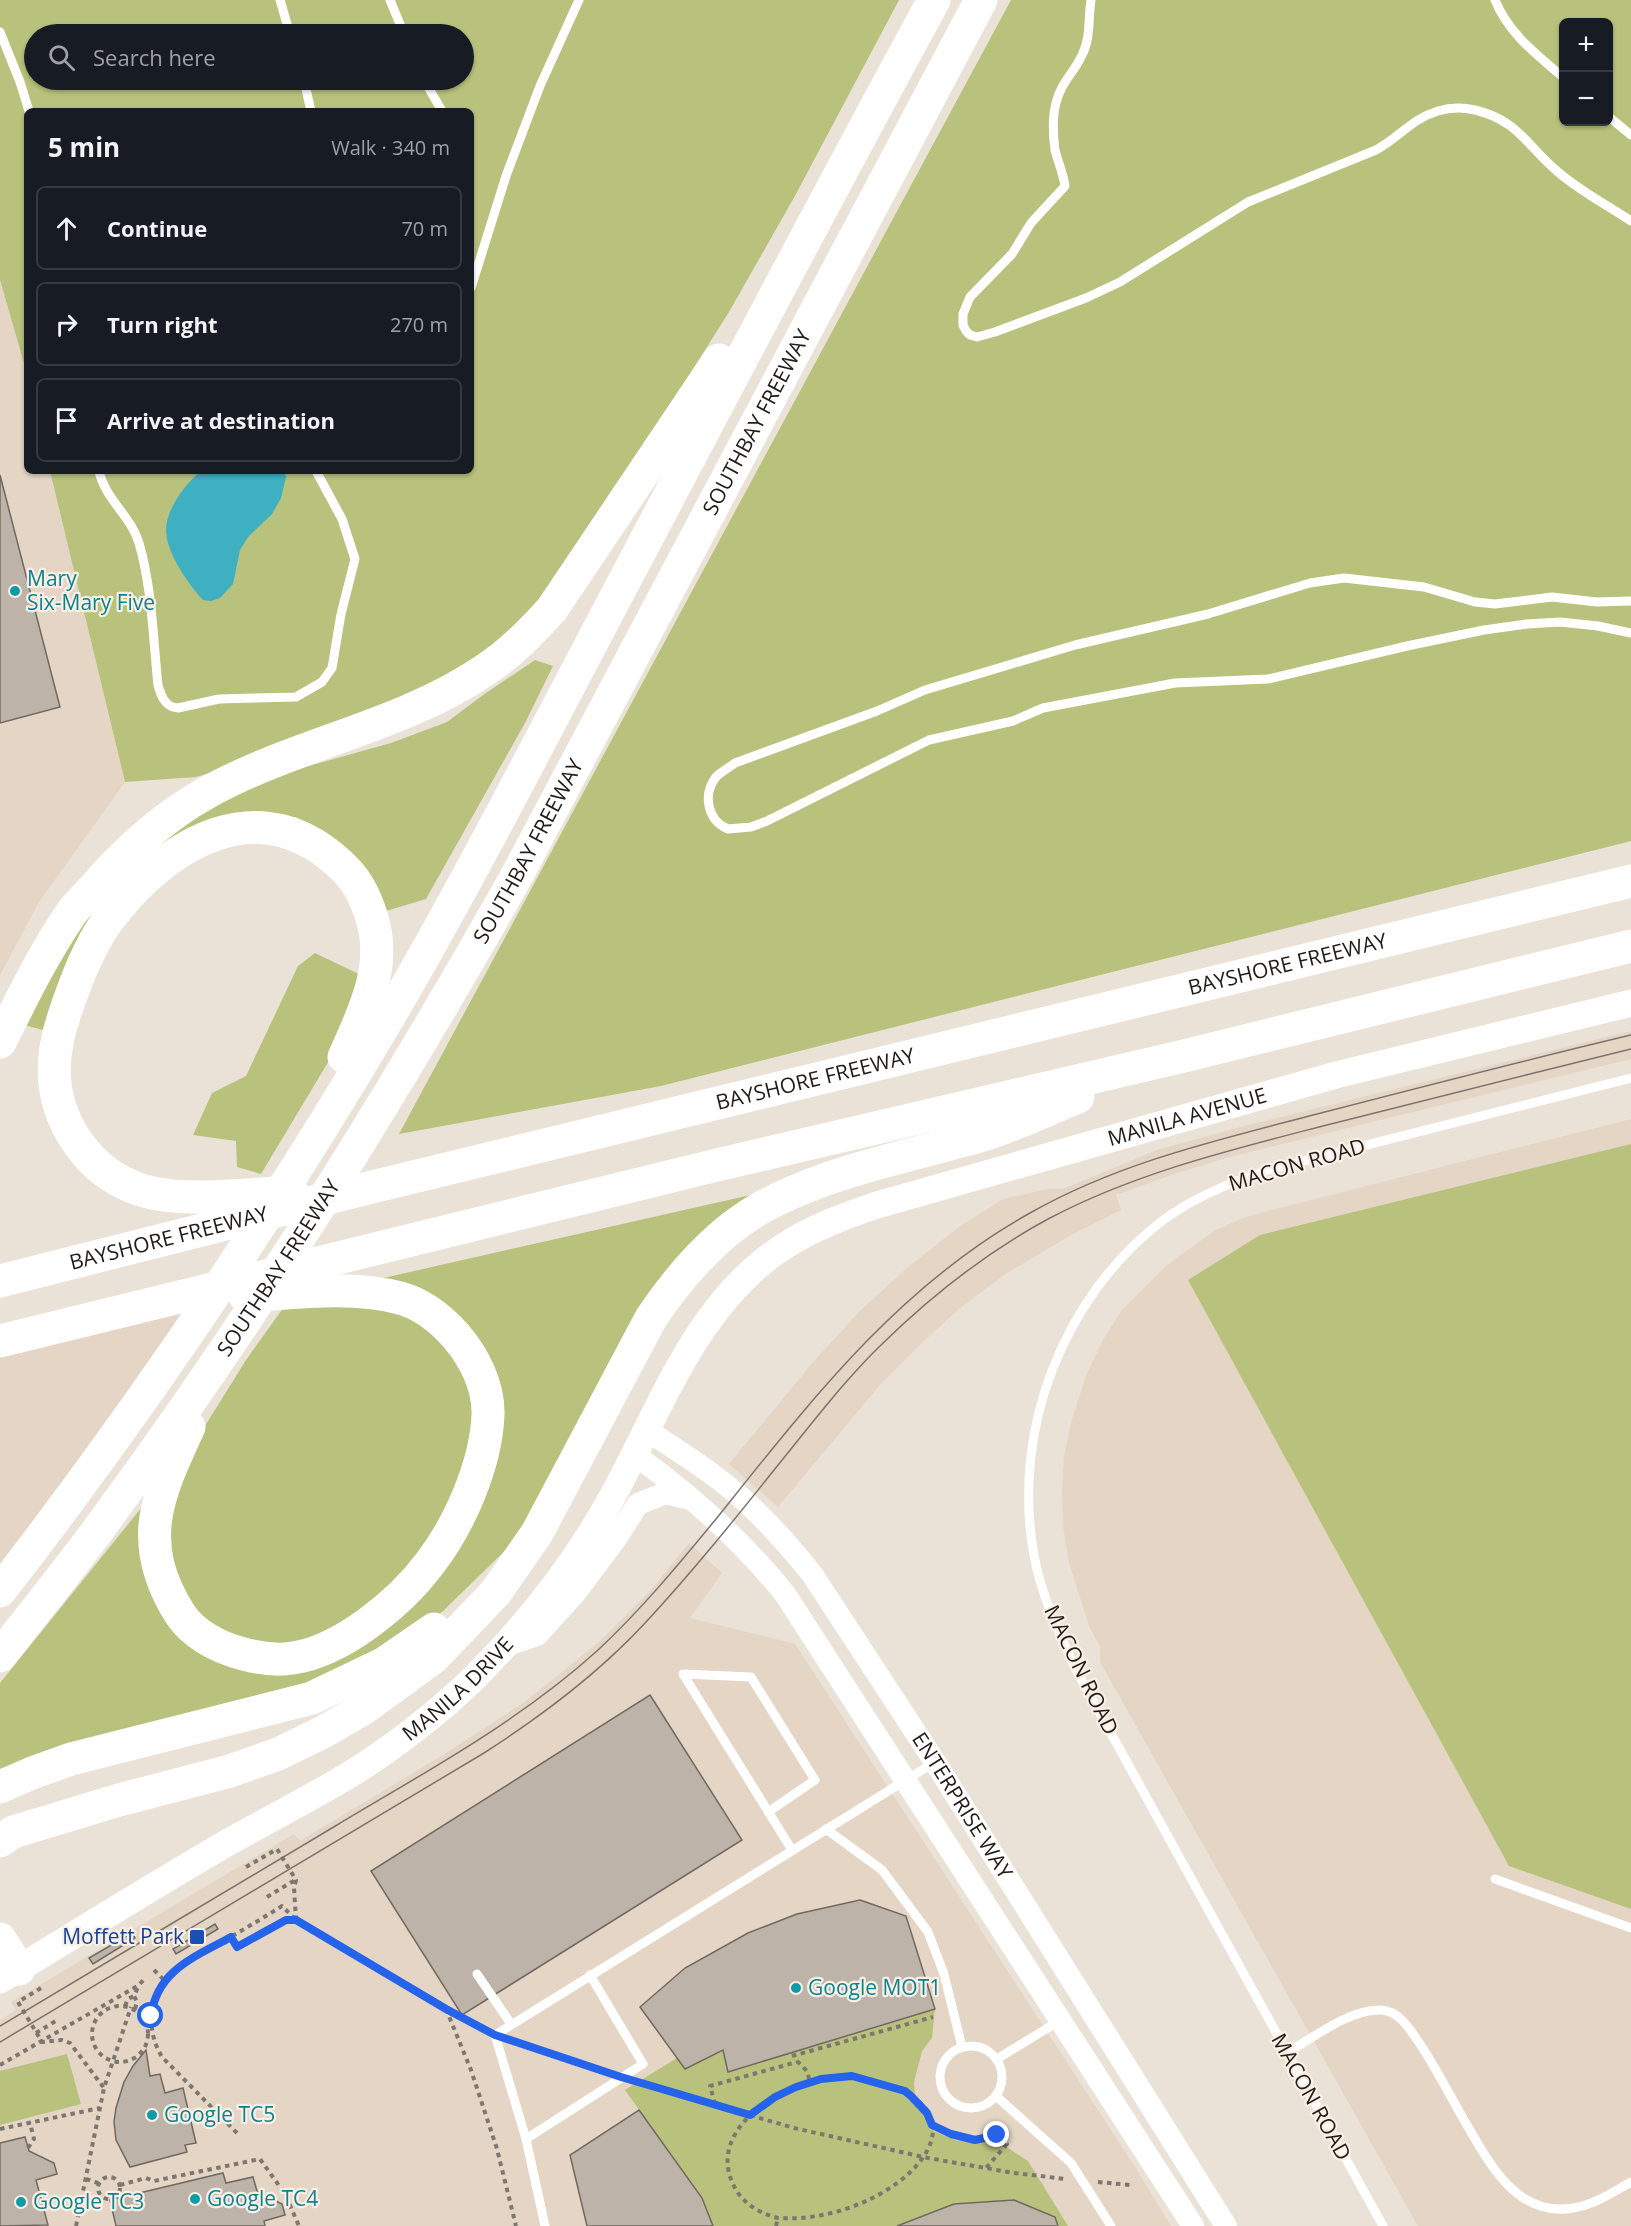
<!DOCTYPE html>
<meta charset="utf-8">
<style>
body{margin:0;font-family:"Open Sans",sans-serif;background:#242831;color:#f1f3f6}
.controls{position:absolute;right:18px;top:18px;display:grid;overflow:hidden;border-radius:9px;box-shadow:0 2px 4px #0004}
.controls button{width:54px;height:54px;display:grid;place-items:center;padding:0;border:0;border-bottom:2px solid #363941;background:#171b24;color:#f1f3f6;font:30px sans-serif}
.stop{position:absolute;width:18px;height:18px;margin:-14px;border:4px solid #2563eb;border-radius:50%;background:#fff}
.stop.end{background:#2563eb;border-color:#fff;box-shadow:0 2px 6px #0008}
.list{margin:0;padding:0;list-style:none}
h2{display:flex;justify-content:space-between;align-items:center;height:78px;margin:0;padding:0 24px;font-size:26px}
h2 small{font-size:20px;font-weight:400;color:#9ea1a6}
.list li{display:grid;grid-template-columns:39px 1fr auto;gap:18px;align-items:center;box-sizing:border-box;height:84px;margin:0 12px 12px;padding:0 12px;border:2px solid #363941;border-radius:9px}
.list b{display:block;font-size:22px;white-space:nowrap}
.list em{font-size:20px;font-style:normal;color:#9ea1a6}
.icon{flex:none;width:33px;height:33px;fill:none;stroke:currentColor;stroke-width:2;stroke-linecap:round;stroke-linejoin:round}
.map{position:relative;flex:none;width:1631px;height:2226px;overflow:hidden}
.search{position:absolute;background:#171b24;box-shadow:0 2px 4px #0004;left:24px;top:24px;width:450px;height:66px;display:flex;align-items:center;gap:15px;box-sizing:border-box;padding:0 21px;border-radius:33px;color:#9ea1a6;font-size:22px}
.panel{position:absolute;background:#171b24;box-shadow:0 2px 4px #0004;left:24px;top:108px;width:450px;height:366px;border-radius:9px}
.map>svg:first-child{display:block}
.built{fill:#e4d5c5}
.green{fill:#b8c27c;fill-rule:evenodd}
.water{fill:#3fafc2}
.building{fill:#bdb3a9;stroke:#716960;stroke-width:1.5}
.lines{fill:none;stroke-linecap:round;stroke-linejoin:round}
.path{stroke:#7d7770;stroke-width:4;stroke-dasharray:4.5 4.5;stroke-linecap:butt}
.service{stroke:#fff;stroke-width:9}
.tertiary{stroke:#fff;stroke-width:22}
.secondary{stroke:#fff;stroke-width:27}
.motorway{stroke:#fff;stroke-width:33}
.tram{stroke:#7a746e;stroke-width:1.5}
.route{stroke:#2563eb;stroke-width:8}
.culture-dot{fill:#0f9aa8;stroke:#f9efe4;stroke-width:2}
.transit-dot{fill:#1a4fb4;stroke:#f9efe4;stroke-width:2}
.labels{text-anchor:middle;stroke-width:4.5;stroke-linejoin:round;paint-order:stroke}
.street-label{font-size:21px;fill:#201c19;stroke:#f9efe4}
.culture-label{font-size:21px;fill:#0d838f;stroke:#f9efe4;text-anchor:start}
.transit-label{font-size:21px;fill:#164399;stroke:#f9efe4;text-anchor:end}
</style>
<div class="map">
<svg width="1631" height="2226" viewBox="0 0 1631 2226">
<rect width="100%" height="100%" fill="#ebe2d7"/>
<g class="built">
<polygon points="0,280 27,374 27,471 50,471 125,782 39,902 0,975"/>
<polygon points="1631,1031 1631,1059 1233,1156 1177,1173 1116,1195 1121,1210 1071,1235 1007,1273 960,1308 925,1340 880,1385 778,1507 729,1464 814,1361 860,1311 908,1267 959,1227 1003,1199 1048,1189 1063,1189 1157,1150 1240,1127"/>
<polygon points="1631,1119 1631,2226 1418,2226 1100,1662 1100,1647 1089,1626 1069,1563 1063,1526 1062,1492 1064,1456 1072,1419 1087,1373 1104,1338 1122,1310 1166,1266 1214,1231 1243,1218 1268,1211"/>
<polygon points="211,1298 0,1591 0,1341"/>
<polygon points="689,1543 722,1573 690,1618 795,1644 1137,2170 1171,2226 0,2226 0,2020 16,2010 11,2002 294,1834 300,1841 446,1753 523,1703 599,1642 651,1590"/>
</g>
<g class="green">
<path d="M0,0H899L796,194L729,312L570,564L540,600L503,638L440,682L252,760L196,777L125,782L50,471H471V111H27V374L0,280ZM34,34H464V80H34Z"/>
<path d="M1011,0H1631V841L661,1086L399,1134ZM1564,22H1608V122H1564Z"/>
<polygon points="535,660 553,666 525,723 426,899 386,911 337,843 296,817 240,816 173,843 43,1030 20,1024 79,920 165,832 262,779 391,743 447,722 483,695"/>
<polygon points="315,953 363,976 348,1029 261,1174 237,1167 236,1141 193,1135 212,1093 246,1076 298,966"/>
<polygon points="1631,1144 1631,1909 1509,1866 1188,1280 1260,1235"/>
<polygon points="790,1186 712,1235 522,1534 443,1611 410,1637 341,1677 0,1782 0,1683 146,1502 161,1597 256,1663 405,1607 496,1386 379,1279"/>
<polygon points="332,1300 422,1318 468,1370 476,1445 424,1558 328,1638 263,1649 209,1629 166,1565 170,1482 246,1360 286,1304"/>
<polygon points="935,2009 932,2038 922,2051 914,2082 915,2097 923,2114 934,2131 955,2140 972,2143 994,2139 1028,2161 1068,2226 1058,2226 1055,2217 1014,2200 897,2226 713,2226 702,2198 625,2090 677,2058 685,2069 723,2050 728,2072"/>
<polygon points="67,2054 81,2104 0,2125 0,2071"/>
</g>
<path class="water" d="M201,471H284L286,477L281,498L272,514L248,537L240,550L233,584L220,598L211,601L203,600C188,584 166,552 166,530C166,509 186,483 201,471Z"/>
<g class="building">
<polygon points="0,475 60,707 0,723"/>
<polygon points="650,1695 742,1840 462,2015 371,1871"/>
<polygon points="860,1900 906,1916 935,2009 728,2072 723,2050 685,2069 640,2007 685,1968 748,1933 797,1914"/>
<polygon points="215,1924 218,1929 176,1954 173,1949"/>
<polygon points="132,1933 135,1938 93,1964 89,1958"/>
<polygon points="146,2050 150,2076 160,2074 165,2093 183,2088 196,2143 185,2145 187,2152 130,2167 116,2140 114,2122 116,2108 124,2082 133,2066"/>
<polygon points="639,2110 702,2198 713,2226 587,2226 570,2155"/>
<polygon points="25,2137 29,2151 54,2163 57,2174 36,2180 48,2225 0,2226 0,2143"/>
<polygon points="223,2173 226,2183 253,2177 257,2191 282,2204 285,2215 264,2221 265,2226 116,2226 110,2200"/>
<polygon points="1014,2200 1055,2217 1058,2226 897,2226 954,2204"/>
</g>
<g class="lines">
<g class="path">
<polyline points="246,1867 277,1849 296,1880 294,1888 296,1919"/>
<polyline points="267,1897 295,1880"/>
<polyline points="231,1937 237,1947 286,1920 296,1920 484,2029"/>
<polyline points="154,1970 164,1980"/>
<polyline points="41,1988 18,2002 42,2042 62,2040 70,2043 104,2088"/>
<circle cx="120" cy="2034" r="28"/>
<polyline points="125,2006 128,1999 134,1996"/>
<polyline points="135,2009 137,2002 134,1996 139,1985"/>
<polyline points="446,2009 471,2070 497,2149 516,2226"/>
<polyline points="36,2033 59,2019"/>
<polyline points="510,2040 605,2072"/>
<polyline points="792,2056 933,2017"/>
<polyline points="797,2061 807,2071 810,2082"/>
<polyline points="0,2065 139,1985 145,1978"/>
<path d="M852,2076C1020,2104 892,2226 778,2218C758,2213 741,2202 733,2184C709,2133 770,2093 811,2081C824,2078 838,2077 852,2076Z"/>
<polyline points="638,2083 794,2128 928,2158 1014,2173 1066,2179"/>
<polyline points="715,2104 710,2086 797,2062"/>
<path d="M932,2125C958,2137 969,2142 997,2135L1007,2144L986,2168"/>
<polyline points="0,2129 100,2108"/>
<path d="M237,2133L162,2057C146,2031 147,1994 171,1973C186,1960 206,1951 223,1941C243,1930 263,1918 282,1906L295,1919"/>
<polyline points="28,2148 34,2139 30,2123"/>
<circle cx="109" cy="2188" r="11"/>
<polyline points="86,2179 98,2183"/>
<polyline points="1098,2182 1130,2185"/>
<polyline points="120,2185 146,2178 154,2181 260,2159 285,2194 299,2226"/>
<polyline points="76,2226 104,2088 131,2007"/>
<polyline points="776,2226 778,2218"/>
</g>
<g class="service">
<polyline points="280,0 290,34"/>
<polyline points="390,0 404,34"/>
<path d="M1091,0C1088,18 1091,38 1082,55C1074,73 1061,82 1056,103C1052,118 1053,135 1055,150C1058,162 1063,173 1065,186L1031,223L1012,254L970,297L963,314V325L966,331L970,335L977,337L995,332L1086,298L1120,282L1248,202L1376,150C1400,137 1411,119 1438,111C1451,107 1462,107 1475,110C1518,120 1527,146 1558,172C1580,191 1607,205 1631,221"/>
<path d="M1495,0C1509,34 1536,54 1564,78"/>
<polyline points="0,32 20,82 29,111"/>
<polyline points="304,80 311,111"/>
<polyline points="424,80 442,111"/>
<polyline points="1608,116 1631,135"/>
<polyline points="471,288 506,176 540,86 579,0"/>
<path d="M99,471C105,499 131,516 139,543C152,588 153,638 158,685C161,696 165,707 178,708L219,699L296,697L322,682L332,668L341,614L355,559L342,519L316,471"/>
<path d="M1631,601L1597,602L1552,597L1495,604L1475,602L1424,587L1344,578L1310,583L1208,614L1075,645L925,690L877,711L735,763C730,767 721,772 716,777C702,795 708,821 728,829L751,827L767,821L929,740L1013,721L1043,708L1175,683L1268,679L1407,646L1484,630L1527,624L1560,622L1598,626L1631,633"/>
<polyline points="768,1812 815,1780 751,1677 683,1674 792,1850"/>
<polyline points="826,1829 882,1870 928,1932 944,1974 962,2047"/>
<polyline points="1495,1879 1631,1928"/>
<polyline points="477,1974 511,2024"/>
<circle cx="971" cy="2077" r="31"/>
<path d="M1287,2053C1312,2038 1352,2008 1381,2010C1399,2011 1409,2028 1418,2041C1435,2066 1449,2094 1464,2120C1488,2161 1516,2218 1573,2208C1594,2205 1613,2192 1631,2182"/>
<polyline points="997,2059 1059,2021"/>
<polyline points="996,2096 1071,2163 1111,2226"/>
<polyline points="526,2139 643,2064 590,1975"/>
<polyline points="545,2226 526,2139 495,2035 935,1762"/>
<path d="M1383,2226L1076,1670C1059,1633 1041,1595 1034,1555C1011,1431 1063,1297 1162,1221C1194,1197 1231,1182 1268,1170L1631,1078"/>
</g>
<g class="tertiary">
<path id="s1" d="M648,1431C681,1453 717,1475 746,1502C770,1524 792,1549 812,1574L935,1762L1226,2226"/>
<path d="M635,1455C691,1495 742,1541 785,1594L1193,2226"/>
<polyline points="504,1646 537,1635 576,1592 615,1540 638,1504 666,1493 690,1499"/>
</g>
<path class="secondary" id="s2" d="M0,1980C76,1934 151,1887 227,1843C268,1820 309,1799 349,1775C390,1750 438,1713 473,1679C524,1628 570,1571 606,1508C658,1418 692,1306 783,1247C812,1228 844,1216 877,1205L1336,1075L1631,1003"/>
<g class="motorway">
<path d="M0,1042C22,998 43,955 70,915C76,906 84,899 91,891C124,853 164,816 208,792C297,743 401,727 485,670C511,653 532,631 552,609L719,360"/>
<path d="M292,1192C247,1194 188,1203 144,1191C121,1184 99,1170 85,1152C70,1134 60,1114 56,1091C50,1057 60,1025 72,993C81,968 92,942 108,920C168,841 262,785 346,870C358,882 366,899 371,915C388,966 364,1012 344,1057"/>
<path id="s3" d="M0,1281L364,1189L1631,881"/>
<polyline points="0,1341 717,1165 1184,1056 1631,946"/>
<path d="M189,1427C157,1496 135,1543 180,1614C193,1634 218,1647 240,1653C257,1658 275,1661 293,1658C342,1651 401,1602 430,1563C460,1524 486,1464 488,1415C489,1386 474,1357 456,1336C441,1319 422,1304 400,1298C350,1285 295,1293 245,1296"/>
<path d="M0,1591C148,1400 283,1199 404,991C486,848 560,702 637,557C735,371 833,185 934,0"/>
<path id="s4" d="M0,1656C35,1611 72,1566 106,1519C256,1315 391,1099 515,879L981,0"/>
<polyline points="0,1787 32,1773 71,1759 312,1698 383,1664 434,1629"/>
<path d="M0,1841L13,1832L119,1800L230,1771L278,1754L323,1732L363,1709L433,1658L496,1592L537,1533L651,1318C682,1272 721,1227 772,1202C837,1169 910,1156 980,1136C1013,1126 1046,1110 1078,1097"/>
<polyline points="0,1939 19,1969"/>
</g>
<g class="tram">
<path d="M0,2026C112,1959 225,1892 337,1825C427,1771 520,1721 598,1650C641,1610 679,1564 716,1519C809,1403 897,1287 1030,1213C1120,1162 1218,1140 1317,1114C1421,1087 1526,1060 1631,1035"/>
<path d="M0,2042L484,1753C543,1715 598,1674 646,1622C700,1564 749,1501 799,1439C825,1407 851,1374 881,1345C931,1296 987,1252 1048,1219C1133,1174 1226,1151 1319,1127C1423,1100 1527,1075 1631,1049"/>
</g>
</g>
<g class="lines">
<path class="route" d="M151,2016C157,1970 195,1957 231,1937L237,1947L286,1920H296L446,2009L495,2035L621,2077L750,2115L775,2097L796,2087L821,2079L852,2076L905,2091L912,2097L927,2113L932,2125L951,2134L975,2140L997,2135"/>
</g>
<g class="culture-dot">
<circle cx="15" cy="591" r="6"/>
<circle cx="796" cy="1988" r="6"/>
<circle cx="152" cy="2115" r="6"/>
<circle cx="195" cy="2199" r="6"/>
<circle cx="21" cy="2202" r="6"/>
</g>
<rect class="transit-dot" x="189" y="1929" width="16" height="16" rx="3"/>
<g class="labels">
<g class="street-label">
<text dy="7" stroke="none"><textPath href="#s4" startOffset="1450">SOUTHBAY FREEWAY</textPath></text>
<text dy="7" stroke="none"><textPath href="#s4" startOffset="964">SOUTHBAY FREEWAY</textPath></text>
<text dy="7" stroke="none"><textPath href="#s3" startOffset="1326">BAYSHORE FREEWAY</textPath></text>
<text dy="7" stroke="none"><textPath href="#s3" startOffset="840">BAYSHORE FREEWAY</textPath></text>
<text dy="7" stroke="none"><textPath href="#s2" startOffset="1524">MANILA AVENUE</textPath></text>
<text transform="translate(1297 1165) rotate(-16)" y="7">MACON ROAD</text>
<text dy="7" stroke="none"><textPath href="#s3" startOffset="174">BAYSHORE FREEWAY</textPath></text>
<text dy="7" stroke="none"><textPath href="#s4" startOffset="478">SOUTHBAY FREEWAY</textPath></text>
<text transform="translate(1081 1670) rotate(64)" y="7">MACON ROAD</text>
<text dy="7" stroke="none"><textPath href="#s2" startOffset="544">MANILA DRIVE</textPath></text>
<text dy="7" stroke="none"><textPath href="#s1" startOffset="495">ENTERPRISE WAY</textPath></text>
<text transform="translate(1311 2097) rotate(61)" y="7">MACON ROAD</text>
</g>
<g class="culture-label">
<text x="27" y="586">Mary<tspan x="27" dy="24">Six-Mary Five</tspan></text>
<text x="808" y="1995">Google MOT1</text>
<text x="164" y="2122">Google TC5</text>
<text x="207" y="2206">Google TC4</text>
<text x="33" y="2209">Google TC3</text>
</g>
<g class="transit-label">
<text x="184" y="1944">Moffett Park</text>
</g>
</g>
</svg>
<div class="controls">
<button>+</button>
<button>−</button>
</div>
<div class="stop" style="left:151px;top:2016px"></div>
<div class="stop end" style="left:997px;top:2135px"></div>
<div class="search"><svg class="icon" aria-label="search" viewBox="0 0 24 24"><circle cx="10" cy="10" r="6"/><path d="M15 15l6 6"/></svg>Search here</div>
<section class="panel">
<h2>5 min<small>Walk · 340 m</small></h2>
<ul class="list">
<li><svg class="icon" aria-label="ahead" viewBox="0 0 24 24"><path d="M12 20V5M6 11l6-6 6 6"/></svg><div><b>Continue</b></div><em>70 m</em></li>
<li><svg class="icon" aria-label="right" viewBox="0 0 24 24"><path d="M7 20v-9h11M14 6l5 5-5 5"/></svg><div><b>Turn right</b></div><em>270 m</em></li>
<li><svg class="icon" aria-label="arrive" viewBox="0 0 24 24"><path d="M6 21V4h12l-3 4 3 4H6"/></svg><div><b>Arrive at destination</b></div></li>
</ul>
</section>
</div>
